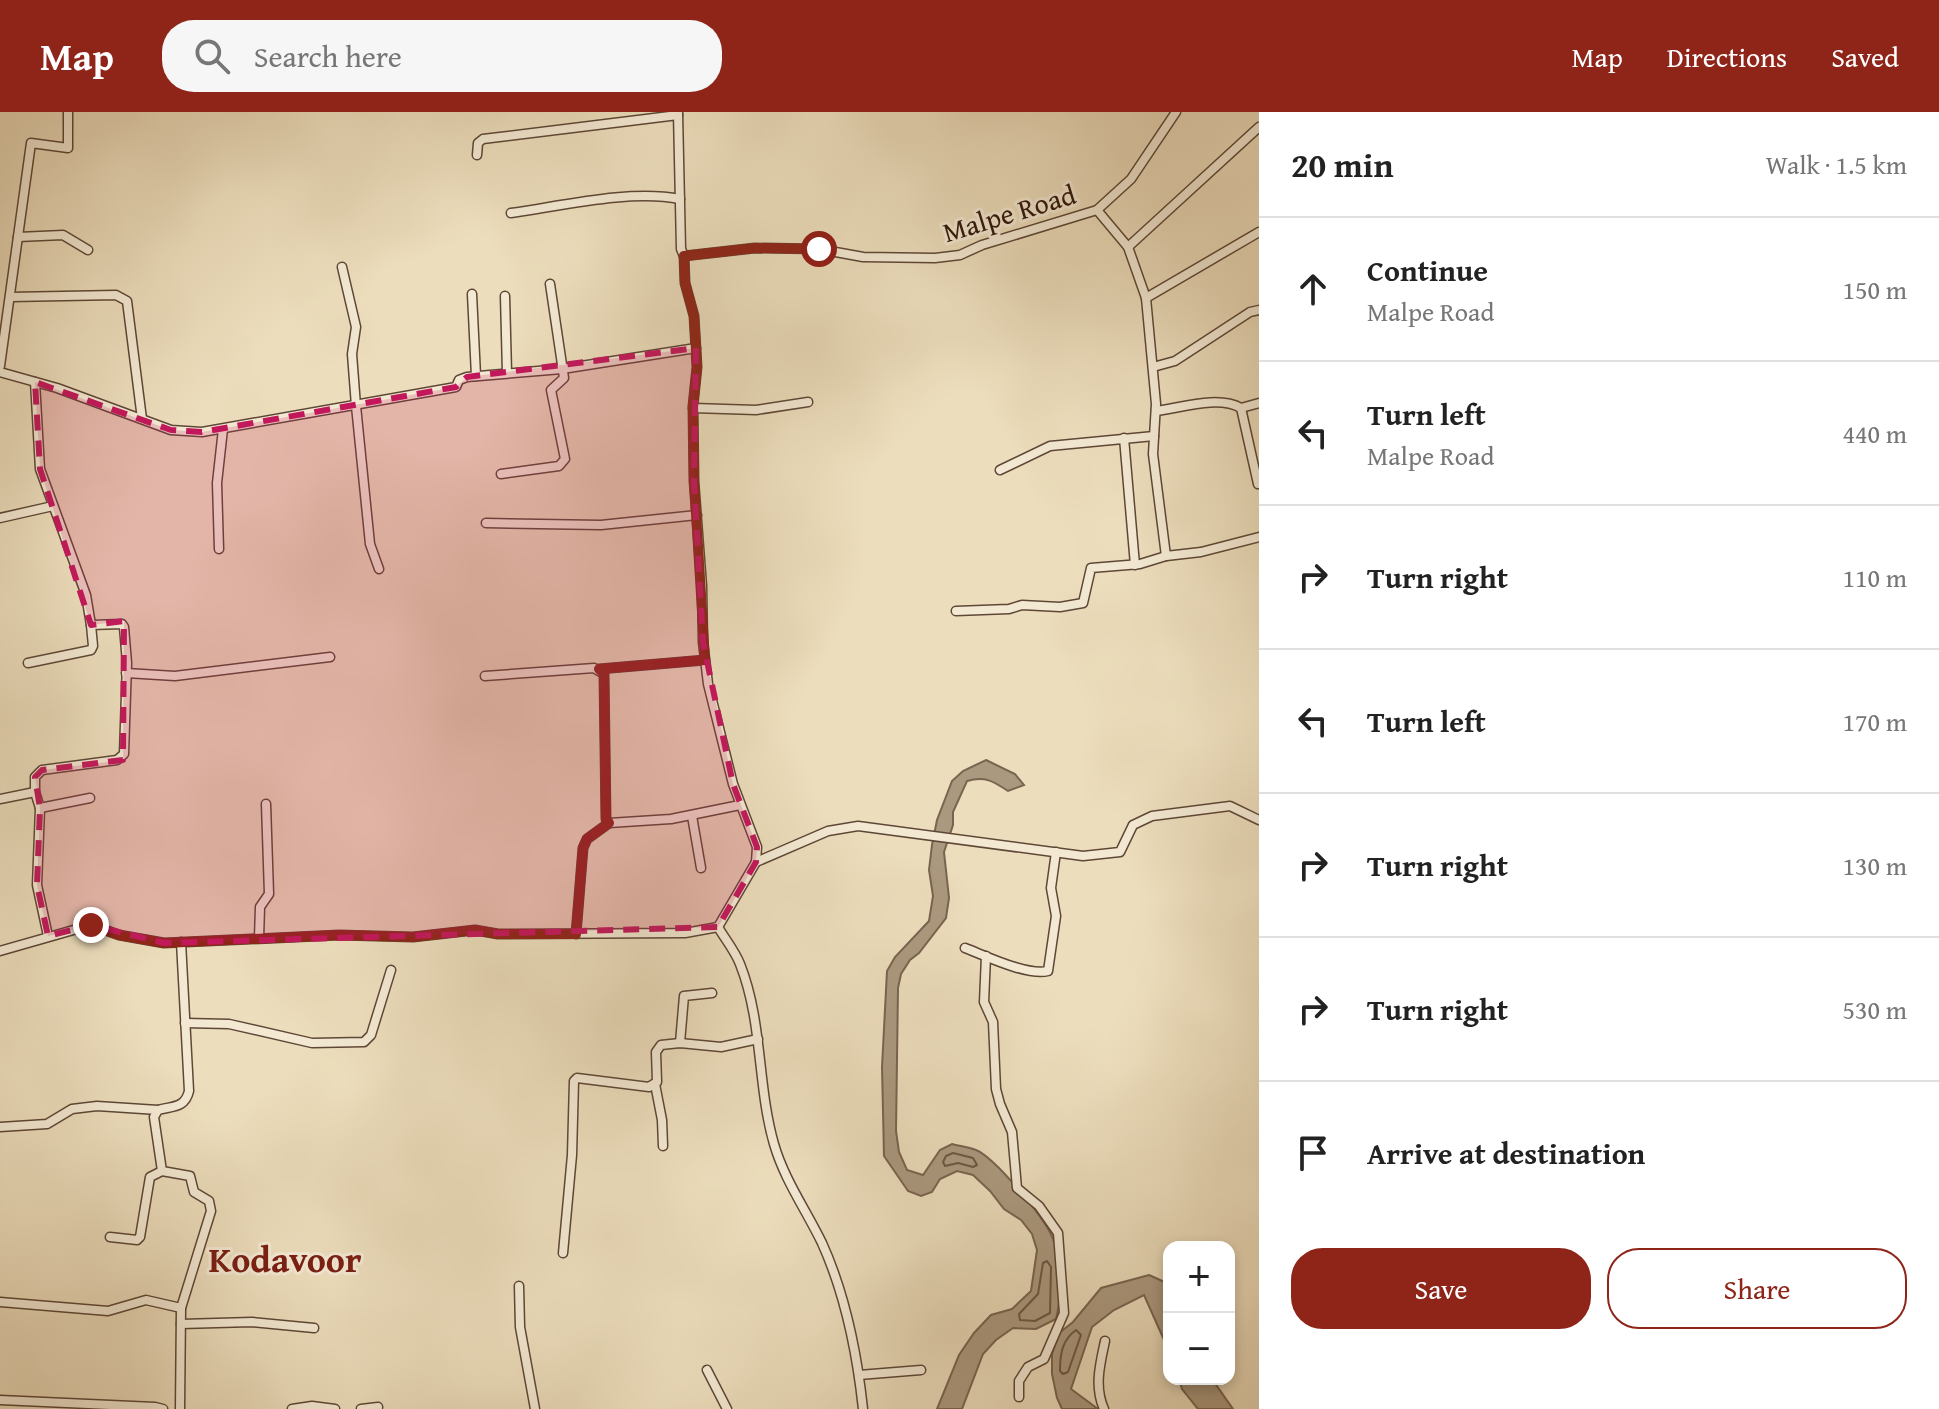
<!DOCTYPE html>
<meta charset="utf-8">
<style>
body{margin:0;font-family:"Gentium Book Plus",serif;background:#f6f6f6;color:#222}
.controls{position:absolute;right:24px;bottom:24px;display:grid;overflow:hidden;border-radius:16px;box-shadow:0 4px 12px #0003}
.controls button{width:72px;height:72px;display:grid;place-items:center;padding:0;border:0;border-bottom:2px solid #e0e0e0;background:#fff;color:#222;font:40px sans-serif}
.stop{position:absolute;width:24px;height:24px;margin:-18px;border:6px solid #8f2418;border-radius:50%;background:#fff}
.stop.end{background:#8f2418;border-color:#fff;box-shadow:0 2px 8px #0008}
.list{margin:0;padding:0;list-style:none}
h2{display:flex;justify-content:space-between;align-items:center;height:104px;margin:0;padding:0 32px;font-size:34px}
h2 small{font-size:26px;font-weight:400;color:#767676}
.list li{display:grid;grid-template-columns:52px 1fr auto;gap:24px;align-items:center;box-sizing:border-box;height:144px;padding:0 32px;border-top:2px solid #e0e0e0}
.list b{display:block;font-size:30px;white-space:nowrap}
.list p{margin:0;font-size:26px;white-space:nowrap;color:#767676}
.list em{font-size:26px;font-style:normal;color:#767676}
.actions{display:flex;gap:16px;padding:24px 32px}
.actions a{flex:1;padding:18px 0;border:2px solid #8f2418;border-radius:32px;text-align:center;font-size:28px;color:#8f2418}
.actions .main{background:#8f2418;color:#fff}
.icon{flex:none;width:44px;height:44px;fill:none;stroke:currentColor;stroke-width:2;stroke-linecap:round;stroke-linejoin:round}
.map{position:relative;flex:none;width:1259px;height:1297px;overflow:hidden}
header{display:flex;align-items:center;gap:48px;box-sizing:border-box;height:112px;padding:0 40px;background:#8f2418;color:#fff}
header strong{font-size:38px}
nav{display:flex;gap:44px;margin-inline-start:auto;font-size:28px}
.search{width:560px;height:72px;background:#f6f6f6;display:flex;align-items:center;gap:20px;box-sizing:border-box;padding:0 28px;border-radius:32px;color:#767676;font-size:30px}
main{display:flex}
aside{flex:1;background:#fff}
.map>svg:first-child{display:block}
.water{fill:#ab997f;stroke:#796450;stroke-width:2}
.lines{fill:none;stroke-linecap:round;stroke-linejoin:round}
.shore{stroke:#6c5744;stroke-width:2}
.minor-casing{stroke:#5e4736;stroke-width:11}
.minor{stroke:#f3e9d3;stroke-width:8}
.route{stroke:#8f2418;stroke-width:10}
.marked{fill:#c2185b;fill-opacity:0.2;stroke:#c2185b;stroke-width:6;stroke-dasharray:16 10;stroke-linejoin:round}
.labels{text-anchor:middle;stroke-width:6;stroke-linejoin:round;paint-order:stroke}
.street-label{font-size:28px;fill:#2e150a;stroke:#f3e9d3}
.district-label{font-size:36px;font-weight:bold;fill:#7a1f14;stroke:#f3e9d3}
</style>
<header>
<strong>Map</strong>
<div class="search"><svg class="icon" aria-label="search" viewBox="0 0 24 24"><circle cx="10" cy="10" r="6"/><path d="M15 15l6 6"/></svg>Search here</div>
<nav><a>Map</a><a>Directions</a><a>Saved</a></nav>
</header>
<main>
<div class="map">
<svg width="1259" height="1297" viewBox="0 0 1259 1297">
<rect width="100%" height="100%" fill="#ecddbc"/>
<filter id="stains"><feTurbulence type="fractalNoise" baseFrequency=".0025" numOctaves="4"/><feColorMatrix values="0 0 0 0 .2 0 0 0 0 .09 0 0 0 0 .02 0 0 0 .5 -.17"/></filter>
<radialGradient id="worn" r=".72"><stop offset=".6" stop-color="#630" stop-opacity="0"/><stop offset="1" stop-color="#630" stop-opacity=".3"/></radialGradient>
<g class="water">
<path d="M986,648L1015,662L1024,673L1008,679C993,669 985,664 967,669L953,700V713L944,740L949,786L946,806L919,841L910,848L901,862L898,876L896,1019L899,1040L907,1058L923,1063L940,1038L952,1032C959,1034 968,1035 976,1038C995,1046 1046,1107 1053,1127C1062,1151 1062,1183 1056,1207L1036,1217L1013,1216L996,1228L983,1242L962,1297H937L959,1243L974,1221L991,1203L1012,1197L1031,1179L1037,1138L1032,1122L1021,1108L1004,1097L990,1079L973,1063L957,1059L940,1067L932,1080L921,1084L908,1079L884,1044L882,955L887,859L895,845L929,809L933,784L929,758L932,733L937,708L952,669L963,659Z"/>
<polygon points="1149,1163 1169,1172 1169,1239 1144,1183 1114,1198 1092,1215 1071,1277 1098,1297 1062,1297 1057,1286 1052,1262 1052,1242 1059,1221 1073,1210 1101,1176"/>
<polygon points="1179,1267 1212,1267 1233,1297 1198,1297 1182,1277"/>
</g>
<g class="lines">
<g class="shore">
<polygon points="953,1041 973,1046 977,1053 973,1055 958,1051 945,1054 943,1050 946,1044"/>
<polygon points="1047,1149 1051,1155 1050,1201 1035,1209 1020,1208 1019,1202 1038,1182 1043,1151"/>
<path d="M1076,1218L1081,1223L1068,1260L1063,1262L1060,1259C1060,1242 1062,1228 1076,1218Z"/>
</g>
<g class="minor-casing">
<g id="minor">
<polyline points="678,1 681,137 684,144"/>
<polyline points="477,43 478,31 483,27 678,3"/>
<polyline points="1097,98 1128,135 1146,186 1156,292 1153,342 1166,444 1201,440 1259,425"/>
<path d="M511,101C561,94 631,77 680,87"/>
<polyline points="18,125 63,123 88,138"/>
<polyline points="1128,135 1259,15"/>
<polyline points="342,155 356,215 352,242 356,294 370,432 379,457"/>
<polyline points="472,182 476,264"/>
<polyline points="505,184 507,261"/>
<polyline points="10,185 116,183 127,189 142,307"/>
<polyline points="1146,186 1259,120"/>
<polyline points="0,254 31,31 68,36 68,0"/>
<polyline points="1153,255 1175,249 1250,200 1259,198"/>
<polyline points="0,260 57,276 171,318 202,320 456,275 459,268 467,265 562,257 696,236"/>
<polyline points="35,270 40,357 86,483 91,513 122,512 124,515 127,551 124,642 117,648 42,658 35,665 35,680 40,696 37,773 48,824"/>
<polyline points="693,296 756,298 808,290"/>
<polyline points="1241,296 1259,291"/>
<path d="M1156,299C1181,296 1218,283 1241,296L1258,372"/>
<polyline points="1124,326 1135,453"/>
<polyline points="1000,358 1050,334 1154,324"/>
<polyline points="501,362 559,354 565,347 551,278 564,266 550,172"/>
<polyline points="0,406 53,394"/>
<polyline points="486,411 601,413 697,403"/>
<polyline points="219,437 217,371 223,317"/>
<polyline points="956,499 1009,497 1022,493 1060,495 1083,491 1091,456 1140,452 1166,444"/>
<polyline points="28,551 91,538 93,534 91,513"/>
<polyline points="599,557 705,548"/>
<polyline points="126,561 175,564 330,545"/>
<polyline points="485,564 594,556 604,562 606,707 609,711 671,707 740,693"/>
<polyline points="0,687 35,680"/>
<polyline points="40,696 90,686"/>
<polyline points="692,704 701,756"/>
<polyline points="756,750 828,719 858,714 1083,744 1120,740 1133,713 1152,704 1230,694 1259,708"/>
<polyline points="718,815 756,750 757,735 733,672 708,572 703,530 702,474 694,369 693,294 697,255 694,204 685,171 684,144 755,136 819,137 863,145 935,146 960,143 982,133 1097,98 1131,67 1176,0"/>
<path d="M718,815C725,827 735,839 740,852C763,910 757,973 774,1032C784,1067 806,1098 822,1131C846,1184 857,1241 863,1297"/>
<polyline points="576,822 583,736 587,727 609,711"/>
<polyline points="259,826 260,795 269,782 266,692"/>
<path d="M965,836C986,844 1027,864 1048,859L1056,804L1051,776L1056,740"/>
<polyline points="0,839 91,813 119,823 164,831 339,823 413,825 475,818 498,822 685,821 718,815"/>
<polyline points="986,844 984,890 993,910 996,977 1000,992 1012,1020 1017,1076 1039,1094 1058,1121 1064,1201 1044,1247 1028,1255 1019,1269 1019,1285"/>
<polyline points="185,911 229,912 312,931 364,930 371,923 391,858"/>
<polyline points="680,931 684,884 712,881"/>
<polyline points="655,972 662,1008 663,1034"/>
<polyline points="0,1015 47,1012 72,997 97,994 158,998"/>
<polyline points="110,1125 137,1128 140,1125 150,1065 162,1059"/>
<polyline points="563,1141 572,1043 574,969 577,966 649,975 657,970 656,940 661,933 680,931 721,935 758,927"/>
<polyline points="519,1174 520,1215 535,1297"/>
<polyline points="0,1190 108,1199 146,1188 181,1196"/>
<polyline points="181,1212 252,1210 314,1216"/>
<polyline points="707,1258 727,1297"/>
<polyline points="859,1263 921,1258"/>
<polyline points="0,1288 155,1295 163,1297"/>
<path d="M180,1297L181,1196L211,1099L209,1089L194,1080L190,1064L162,1059L154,1005L158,998C173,994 185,996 189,979L181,830"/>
<polyline points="292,1297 312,1294 335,1297"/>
<polyline points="361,1297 378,1295"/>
<path d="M1104,1297C1094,1275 1100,1252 1105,1229"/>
</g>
</g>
<use href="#minor" class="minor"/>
</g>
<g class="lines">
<polyline class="route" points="91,813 119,823 164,831 339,823 413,825 475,818 498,822 576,822 583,736 587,727 609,711 606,707 604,562 599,557 705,548 694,369 693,294 697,255 694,204 685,171 684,144 755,136 819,137"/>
</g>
<path class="marked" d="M696,236L694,369L703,530L733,672L757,735L756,750L718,815L164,831L91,813L48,824L37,773L40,696L35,665L42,658L123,648L124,509L91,513L40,357L35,270L171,318L202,320L456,275L467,265Z"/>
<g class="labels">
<g class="street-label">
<text transform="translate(1009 101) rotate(-17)" y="10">Malpe Road</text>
</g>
<g class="district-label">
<text x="285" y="1160">Kodavoor</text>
</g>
</g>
<rect width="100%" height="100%" filter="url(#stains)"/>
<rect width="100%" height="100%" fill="url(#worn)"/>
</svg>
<div class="controls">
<button>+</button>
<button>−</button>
</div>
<div class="stop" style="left:819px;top:137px"></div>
<div class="stop end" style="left:91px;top:813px"></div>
</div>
<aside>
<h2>20 min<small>Walk · 1.5 km</small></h2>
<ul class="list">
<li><svg class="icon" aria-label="ahead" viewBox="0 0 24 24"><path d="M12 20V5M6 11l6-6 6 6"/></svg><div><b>Continue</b><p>Malpe Road</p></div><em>150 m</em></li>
<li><svg class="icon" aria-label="left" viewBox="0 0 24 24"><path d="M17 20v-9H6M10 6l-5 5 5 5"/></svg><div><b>Turn left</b><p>Malpe Road</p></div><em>440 m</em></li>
<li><svg class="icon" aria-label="right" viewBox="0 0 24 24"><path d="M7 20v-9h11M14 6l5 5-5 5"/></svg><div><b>Turn right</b></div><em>110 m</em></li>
<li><svg class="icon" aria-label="left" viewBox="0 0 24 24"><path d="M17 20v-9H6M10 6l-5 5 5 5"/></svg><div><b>Turn left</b></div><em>170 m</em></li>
<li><svg class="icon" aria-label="right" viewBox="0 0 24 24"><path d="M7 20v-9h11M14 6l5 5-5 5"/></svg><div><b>Turn right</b></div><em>130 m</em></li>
<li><svg class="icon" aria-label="right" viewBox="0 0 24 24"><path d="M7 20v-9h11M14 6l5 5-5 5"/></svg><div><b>Turn right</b></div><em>530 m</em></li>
<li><svg class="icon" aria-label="arrive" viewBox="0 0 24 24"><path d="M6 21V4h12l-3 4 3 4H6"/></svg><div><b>Arrive at destination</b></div></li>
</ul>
<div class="actions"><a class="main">Save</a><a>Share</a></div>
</aside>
</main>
